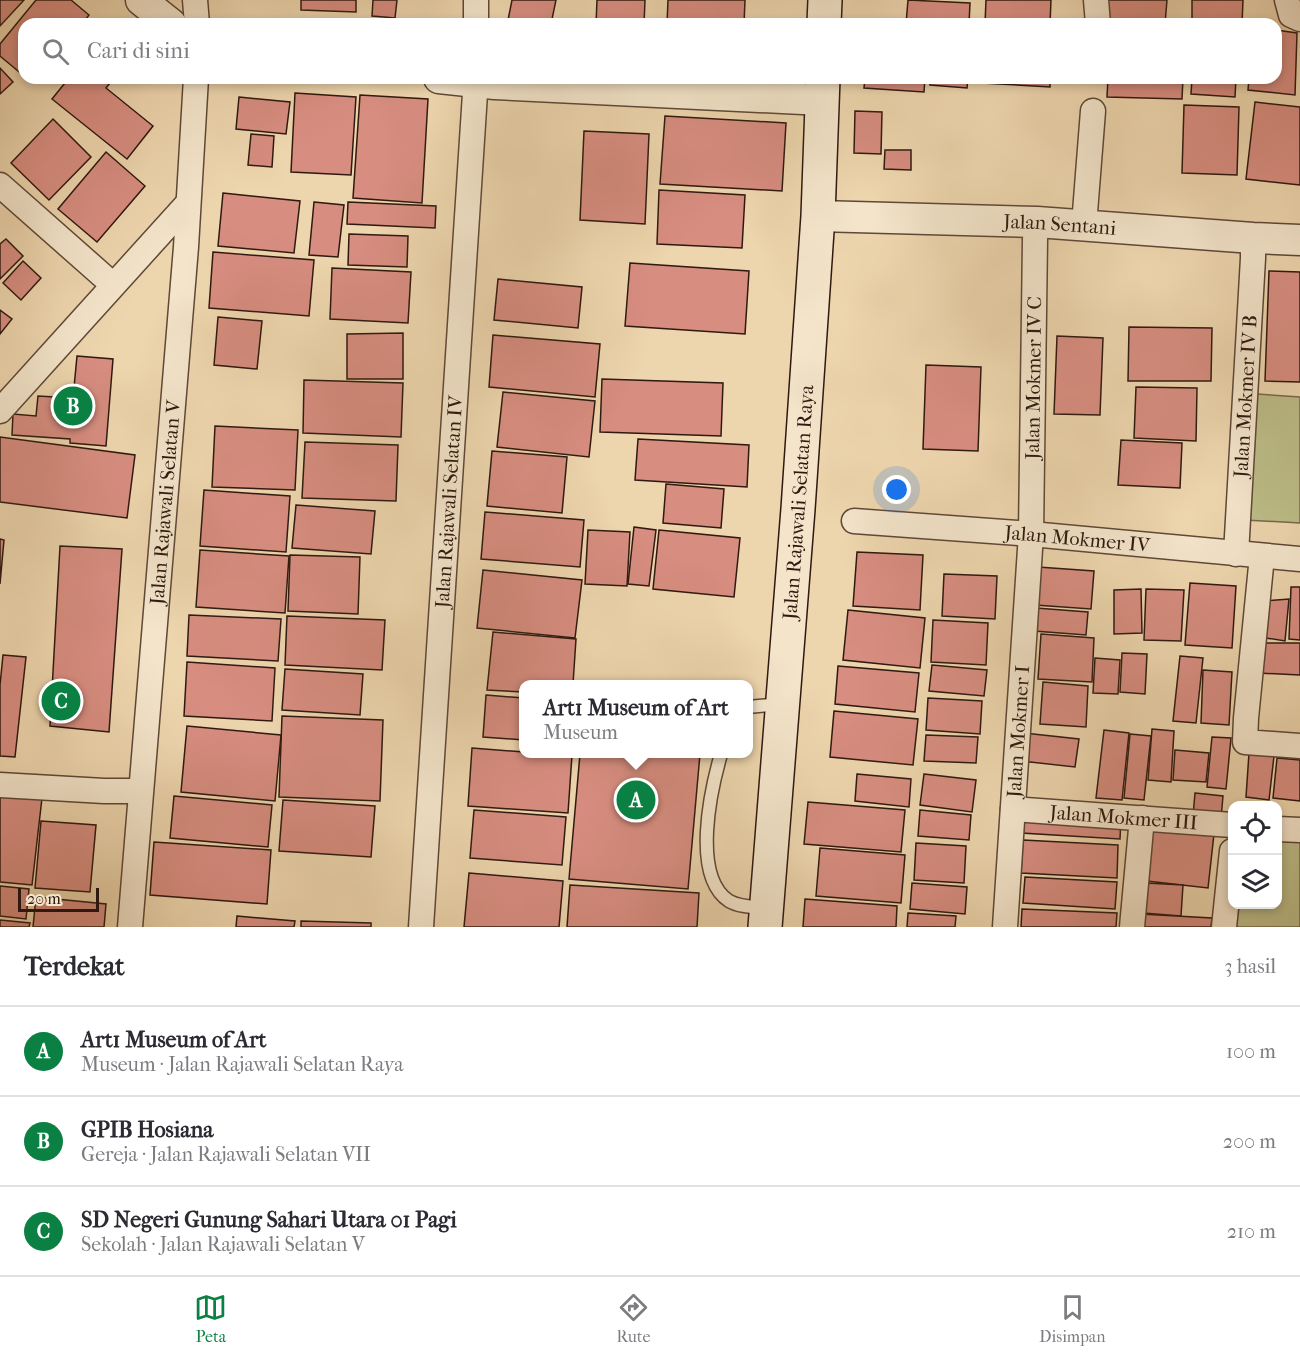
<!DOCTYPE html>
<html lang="id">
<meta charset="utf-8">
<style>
body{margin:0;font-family:"IM FELL French Canon",serif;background:#f2f2f3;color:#2b2b33}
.controls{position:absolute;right:18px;bottom:18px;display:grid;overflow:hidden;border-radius:12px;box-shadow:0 3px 9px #0003}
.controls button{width:54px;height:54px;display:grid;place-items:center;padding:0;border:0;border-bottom:2px solid #e1e1e2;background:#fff;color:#2b2b33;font:30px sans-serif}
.scale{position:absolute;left:18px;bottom:15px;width:81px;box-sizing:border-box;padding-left:6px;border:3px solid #2f1910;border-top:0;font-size:16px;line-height:21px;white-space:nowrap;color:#2f1910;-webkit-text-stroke:4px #f3e4ca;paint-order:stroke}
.you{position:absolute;left:897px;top:490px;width:21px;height:21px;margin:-15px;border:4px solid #fff;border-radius:50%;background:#1a73e8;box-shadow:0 0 0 9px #1a73e833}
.badge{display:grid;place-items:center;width:39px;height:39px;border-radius:50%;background:#0b8043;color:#fff;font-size:20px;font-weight:700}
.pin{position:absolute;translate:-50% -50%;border:3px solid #fff;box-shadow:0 2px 6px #0006}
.popup{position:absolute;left:519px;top:680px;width:234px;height:78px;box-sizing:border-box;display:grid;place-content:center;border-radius:12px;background:#fff;filter:drop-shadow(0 2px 4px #0005);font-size:20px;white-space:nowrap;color:#7c7c81}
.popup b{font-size:22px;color:#2b2b33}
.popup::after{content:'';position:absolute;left:50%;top:100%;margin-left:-12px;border:12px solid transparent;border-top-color:#fff}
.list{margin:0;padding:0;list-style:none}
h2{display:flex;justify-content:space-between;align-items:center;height:78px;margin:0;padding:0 24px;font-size:26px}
h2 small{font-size:20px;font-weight:400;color:#7c7c81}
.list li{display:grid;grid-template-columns:39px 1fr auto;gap:18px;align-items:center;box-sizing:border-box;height:90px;padding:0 24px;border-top:2px solid #e1e1e2}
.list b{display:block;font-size:22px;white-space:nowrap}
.list p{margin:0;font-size:20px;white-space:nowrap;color:#7c7c81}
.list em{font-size:20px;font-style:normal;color:#7c7c81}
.icon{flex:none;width:33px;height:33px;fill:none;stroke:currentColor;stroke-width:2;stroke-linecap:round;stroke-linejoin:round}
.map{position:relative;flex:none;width:1300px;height:927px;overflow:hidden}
.search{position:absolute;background:#fff;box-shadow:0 3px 9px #0003;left:18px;right:18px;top:18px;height:66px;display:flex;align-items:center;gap:15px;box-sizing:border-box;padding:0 21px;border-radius:18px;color:#7c7c81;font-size:22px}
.sheet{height:348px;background:#fff}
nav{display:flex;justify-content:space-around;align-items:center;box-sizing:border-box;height:84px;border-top:2px solid #e1e1e2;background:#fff;font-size:16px;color:#7c7c81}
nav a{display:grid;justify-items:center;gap:3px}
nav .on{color:#0b8043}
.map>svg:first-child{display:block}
.green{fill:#bcbc87;stroke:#766a4c;stroke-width:1.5}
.building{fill:#d78d80;stroke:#2f1910;stroke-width:1.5}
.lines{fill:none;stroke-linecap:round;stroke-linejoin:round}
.service-casing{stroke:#5e4837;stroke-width:15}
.minor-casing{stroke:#5e4837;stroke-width:27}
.tertiary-casing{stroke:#5e4837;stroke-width:33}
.secondary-casing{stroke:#2f1910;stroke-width:36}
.service{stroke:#f3e4ca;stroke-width:12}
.minor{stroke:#f3e4ca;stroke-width:24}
.tertiary{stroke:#f3e4ca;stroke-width:30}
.secondary{stroke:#f3e4ca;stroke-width:33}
.labels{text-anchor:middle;stroke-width:4.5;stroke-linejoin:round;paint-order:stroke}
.street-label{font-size:20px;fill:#2f1910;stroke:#f3e4ca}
</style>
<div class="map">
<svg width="1300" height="927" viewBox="0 0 1300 927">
<rect width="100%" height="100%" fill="#edd5ad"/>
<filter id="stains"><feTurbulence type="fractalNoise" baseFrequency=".00333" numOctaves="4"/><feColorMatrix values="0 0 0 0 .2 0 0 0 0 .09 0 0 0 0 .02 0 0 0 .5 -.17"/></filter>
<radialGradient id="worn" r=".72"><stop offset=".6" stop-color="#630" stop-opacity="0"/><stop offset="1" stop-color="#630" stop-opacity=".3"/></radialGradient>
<g class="green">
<polygon points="1257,394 1300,397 1300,523 1245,520"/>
<polygon points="1278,840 1300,842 1300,927 1226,927 1232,904 1278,904"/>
</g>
<g class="building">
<polygon points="0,0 24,0 0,26"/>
<polygon points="36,0 71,0 89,15 82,24 24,24 24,76 0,56 0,44"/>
<polygon points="301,0 356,0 356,12 301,10"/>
<polygon points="373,0 397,0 395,18 372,16"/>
<polygon points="512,0 556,0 551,24 528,24 508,20"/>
<polygon points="597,0 645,0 644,24 596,24"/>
<polygon points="668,0 745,0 744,24 667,24"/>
<polygon points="908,0 970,3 969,24 906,24"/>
<polygon points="986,0 1051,0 1050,24 985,24"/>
<polygon points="1107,0 1167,0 1165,24 1106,24"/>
<polygon points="1192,0 1243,0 1242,24 1192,24"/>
<polygon points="1276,30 1297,33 1295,95 1248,90 1249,78 1276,78"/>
<polygon points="0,68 13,82 0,94"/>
<polygon points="69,78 114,78 106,88 153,126 127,159 52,99"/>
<polygon points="865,78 925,78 924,92 864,88"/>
<polygon points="930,78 968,78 967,88 930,85"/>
<polygon points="983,78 1050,78 1050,87 982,83"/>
<polygon points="1108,78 1183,78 1182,99 1107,97"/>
<polygon points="1192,78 1236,78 1235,97 1191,94"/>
<polygon points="295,93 356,97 351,175 291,172"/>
<polygon points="360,95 428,99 422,203 353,198"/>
<polygon points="239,97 290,102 286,134 236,129"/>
<polygon points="1255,102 1300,107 1300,185 1246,179"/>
<polygon points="1184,105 1239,107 1237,175 1182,173"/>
<polygon points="855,111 882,112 881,154 854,153"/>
<polygon points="665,116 786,123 782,191 660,184"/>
<polygon points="53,119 91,157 49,200 11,163"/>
<polygon points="584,131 649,134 645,224 580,220"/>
<polygon points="251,134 274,136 272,167 248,165"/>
<polygon points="885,150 911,150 911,170 884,169"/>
<polygon points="106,152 145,186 97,242 58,209"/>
<polygon points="659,190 745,195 742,248 657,244"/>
<polygon points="223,193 300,201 294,253 218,246"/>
<polygon points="314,202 344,205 338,257 309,255"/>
<polygon points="348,202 436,206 435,228 347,224"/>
<polygon points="349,234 408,236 407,267 348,265"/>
<polygon points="6,239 23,256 0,279 0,244"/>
<polygon points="213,252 314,260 309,316 209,308"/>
<polygon points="23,261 41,278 21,300 3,283"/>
<polygon points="630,263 749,271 745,334 625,326"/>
<polygon points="332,268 411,272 408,323 330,319"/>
<polygon points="1269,271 1300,272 1300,382 1265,381"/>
<polygon points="498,279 582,287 578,328 494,320"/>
<polygon points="0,310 12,319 0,334"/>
<polygon points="218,317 262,321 257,369 214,365"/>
<polygon points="1129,327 1212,328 1211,381 1128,381"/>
<polygon points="403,333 403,379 347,379 347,334"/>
<polygon points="493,335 600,344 595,397 489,387"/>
<polygon points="1057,336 1103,338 1100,415 1054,414"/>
<polygon points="77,356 113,359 106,446 70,443 70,439 12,435 13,414 36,416 38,396 73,398"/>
<polygon points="926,365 981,367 978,451 923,449"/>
<polygon points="602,379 723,383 721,436 600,432"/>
<polygon points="304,380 403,383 401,437 303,433"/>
<polygon points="1136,387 1197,388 1196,441 1134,438"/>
<polygon points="503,392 595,401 589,457 497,447"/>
<polygon points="215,426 298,430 295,490 212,487"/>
<polygon points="0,437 135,455 127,518 0,502"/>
<polygon points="638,439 749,445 747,487 635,480"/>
<polygon points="1121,440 1182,443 1180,488 1118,485"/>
<polygon points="305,442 398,445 396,501 302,498"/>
<polygon points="492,451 567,457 562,513 487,506"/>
<polygon points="666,484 724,489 721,528 663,523"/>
<polygon points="204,490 290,496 286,552 200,546"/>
<polygon points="296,505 375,511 371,554 292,548"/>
<polygon points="485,512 584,520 580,567 481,559"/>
<polygon points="634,527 656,530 649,586 628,584"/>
<polygon points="588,530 630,532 627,586 585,584"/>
<polygon points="659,530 740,538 734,597 653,589"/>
<polygon points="0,539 4,540 0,584"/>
<polygon points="60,546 122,549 109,732 50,726"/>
<polygon points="200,550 289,556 285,613 196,607"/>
<polygon points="857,552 923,555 920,610 853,606"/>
<polygon points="290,555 360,557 358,614 288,611"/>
<polygon points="1038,567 1094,571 1091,609 1035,605"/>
<polygon points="483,570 582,580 575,638 477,628"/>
<polygon points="944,574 997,576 995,619 942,616"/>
<polygon points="1190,583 1236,586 1232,648 1185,645"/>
<polygon points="1291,587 1300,587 1300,640 1289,639"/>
<polygon points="1141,589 1142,633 1114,634 1114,590"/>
<polygon points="1146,589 1184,590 1181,641 1144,640"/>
<polygon points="1289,599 1285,641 1260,637 1264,601"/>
<polygon points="1036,608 1088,612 1086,635 1034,631"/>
<polygon points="848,610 925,618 920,668 843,660"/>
<polygon points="189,615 281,619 278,661 187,656"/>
<polygon points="287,616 385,620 382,670 285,665"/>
<polygon points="933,620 988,623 986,665 931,662"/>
<polygon points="493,632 576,639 573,684 524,684 524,692 487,690"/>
<polygon points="1041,634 1094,638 1092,682 1038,679"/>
<polygon points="1262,643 1300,643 1300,675 1258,673"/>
<polygon points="1122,653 1147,654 1145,694 1120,692"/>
<polygon points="3,655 26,657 15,757 0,756 0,685"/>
<polygon points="1180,656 1203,658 1196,723 1173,721"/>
<polygon points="1095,658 1120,660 1118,694 1093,693"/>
<polygon points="187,662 275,668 272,721 184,716"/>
<polygon points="932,665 987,670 984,696 929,691"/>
<polygon points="838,666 919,673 915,712 835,704"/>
<polygon points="285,669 363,674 360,715 282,710"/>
<polygon points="1203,670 1232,672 1229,725 1201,723"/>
<polygon points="1043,682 1088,686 1086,727 1040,724"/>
<polygon points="486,695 524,698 524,740 483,737"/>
<polygon points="928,698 982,701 980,734 926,730"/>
<polygon points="834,711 918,719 913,765 830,757"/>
<polygon points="282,716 383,720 380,801 279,797"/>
<polygon points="187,726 281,735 275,801 181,792"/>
<polygon points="1152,729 1174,731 1171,782 1148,780"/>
<polygon points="1104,730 1129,733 1122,800 1096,798"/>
<polygon points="1024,733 1079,739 1075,767 1021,761"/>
<polygon points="1130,734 1151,736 1144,800 1124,798"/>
<polygon points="926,735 978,737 976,763 924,761"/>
<polygon points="1212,737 1231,738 1226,789 1207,787"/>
<polygon points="472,748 524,752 524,754 572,755 568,813 468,806"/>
<polygon points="1175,750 1209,753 1206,782 1173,780"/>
<polygon points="1249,753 1274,756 1269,800 1246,797"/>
<polygon points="580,754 700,754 688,889 569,879"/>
<polygon points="1277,758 1300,760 1300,801 1273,798"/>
<polygon points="857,774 911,779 909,807 855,801"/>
<polygon points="924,774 976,780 972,812 920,805"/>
<polygon points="1195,793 1223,796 1221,819 1193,816"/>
<polygon points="0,794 42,798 32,885 0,882"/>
<polygon points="174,796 272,805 268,847 170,838"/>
<polygon points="283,800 375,806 371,857 279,851"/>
<polygon points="808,802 905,810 901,852 804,844"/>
<polygon points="474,810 566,817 562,865 470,858"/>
<polygon points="920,810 971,815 969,840 918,836"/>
<polygon points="1023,812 1121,817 1120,839 1021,833"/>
<polygon points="41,821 96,825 90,892 35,888"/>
<polygon points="1153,827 1214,834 1208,888 1147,881"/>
<polygon points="1023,840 1118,845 1117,878 1021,873"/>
<polygon points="154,842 271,850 267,904 150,895"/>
<polygon points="916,843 966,846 964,883 914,880"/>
<polygon points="820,848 905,855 901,903 816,896"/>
<polygon points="469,873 563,881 559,927 464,927"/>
<polygon points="1025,877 1117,882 1115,909 1023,903"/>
<polygon points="912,883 967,887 965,914 910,909"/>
<polygon points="1146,883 1183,885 1181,916 1143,913"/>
<polygon points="570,885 699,893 697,927 567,927"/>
<polygon points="0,886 29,889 26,919 0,916"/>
<polygon points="36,897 106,904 104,927 33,927"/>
<polygon points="805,899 897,906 896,927 803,927"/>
<polygon points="1022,909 1117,913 1116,927 1021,927"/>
<polygon points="908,913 956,916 955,927 907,927"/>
<polygon points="1140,914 1212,918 1211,927 1139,927"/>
<polygon points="237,916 295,921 294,927 236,927"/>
<polygon points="0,920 30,923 29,927 0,927"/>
<polygon points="301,921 371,923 371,927 301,927"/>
</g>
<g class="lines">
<g class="service-casing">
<g id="service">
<polyline points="748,707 781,704"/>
<path d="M721,754C711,789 691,876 729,901C739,907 754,907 765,908"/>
</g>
</g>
<g class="minor-casing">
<g id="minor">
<polyline points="195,0 197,24"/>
<polyline points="476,0 476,24"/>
<polyline points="1096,0 1098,24"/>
<polyline points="1287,0 1291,15 1300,19"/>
<polyline points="0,185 112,284"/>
<polyline points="1084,225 1093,111"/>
<polyline points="0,411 188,203"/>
<path id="s1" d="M854,521L1031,534L1300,559"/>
<path id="s2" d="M1236,554L1253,258V238"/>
<polyline points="1262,556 1246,718 1245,742 1300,746"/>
<polyline points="0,785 104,791 140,791"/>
<path id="s3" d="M1013,809L1232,825"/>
<polyline points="1278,829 1300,830"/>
<path id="s4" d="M130,927L186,247L196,78"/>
<path id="s5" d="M421,927L476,78"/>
<path id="s6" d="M1005,927L1031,534L1035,239L1037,222"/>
<polyline points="1132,927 1142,818"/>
<polyline points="1224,927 1232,851"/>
</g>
</g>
<g class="tertiary-casing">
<g id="tertiary">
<polyline points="141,0 171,24"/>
<polyline points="439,78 495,84 823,100"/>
<path id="s7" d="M818,216L1037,222L1253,238L1300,240"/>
</g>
</g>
<g class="secondary-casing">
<g id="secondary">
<polyline points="824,24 825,0"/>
<path id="s8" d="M765,927L798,509L818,216L823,78"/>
</g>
</g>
<use href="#service" class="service"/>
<use href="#minor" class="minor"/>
<use href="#tertiary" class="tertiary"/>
<use href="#secondary" class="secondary"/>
</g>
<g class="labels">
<g class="street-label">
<text dy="7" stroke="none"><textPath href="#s7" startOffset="242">Jalan Sentani</textPath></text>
<text dy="7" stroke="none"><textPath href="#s6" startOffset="550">Jalan Mokmer IV C</textPath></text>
<text dy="7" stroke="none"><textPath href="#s2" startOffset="158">Jalan Mokmer IV B</textPath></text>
<text dy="7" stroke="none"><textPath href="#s4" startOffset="426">Jalan Rajawali Selatan V</textPath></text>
<text dy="7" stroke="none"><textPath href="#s5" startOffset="426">Jalan Rajawali Selatan IV</textPath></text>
<text dy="7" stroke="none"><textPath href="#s8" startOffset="426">Jalan Rajawali Selatan Raya</textPath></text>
<text dy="7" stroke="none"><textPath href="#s1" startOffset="224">Jalan Mokmer IV</textPath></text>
<text dy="7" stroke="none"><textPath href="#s6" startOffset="196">Jalan Mokmer I</textPath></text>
<text dy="7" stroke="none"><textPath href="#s3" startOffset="111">Jalan Mokmer III</textPath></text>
</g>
</g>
<rect width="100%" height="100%" filter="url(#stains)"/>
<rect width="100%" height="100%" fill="url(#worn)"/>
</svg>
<div class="controls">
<button><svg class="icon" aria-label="locate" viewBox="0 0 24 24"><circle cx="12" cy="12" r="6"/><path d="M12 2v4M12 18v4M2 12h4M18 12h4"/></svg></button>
<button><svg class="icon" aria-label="layers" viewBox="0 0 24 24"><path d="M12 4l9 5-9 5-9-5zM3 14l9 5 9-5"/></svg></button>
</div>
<div class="scale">20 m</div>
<div class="you"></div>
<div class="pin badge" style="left:636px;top:800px">A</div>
<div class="popup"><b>Art1 Museum of Art</b>Museum</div>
<div class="pin badge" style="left:73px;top:406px">B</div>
<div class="pin badge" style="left:61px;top:701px">C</div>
<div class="search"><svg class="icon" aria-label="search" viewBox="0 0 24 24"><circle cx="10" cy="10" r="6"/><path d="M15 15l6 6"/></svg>Cari di sini</div>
</div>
<section class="sheet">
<h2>Terdekat<small>3 hasil</small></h2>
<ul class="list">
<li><span class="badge">A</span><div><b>Art1 Museum of Art</b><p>Museum · Jalan Rajawali Selatan Raya</p></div><em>100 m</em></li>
<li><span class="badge">B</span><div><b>GPIB Hosiana</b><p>Gereja · Jalan Rajawali Selatan VII</p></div><em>200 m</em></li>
<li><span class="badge">C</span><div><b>SD Negeri Gunung Sahari Utara 01 Pagi</b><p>Sekolah · Jalan Rajawali Selatan V</p></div><em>210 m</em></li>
</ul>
</section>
<nav>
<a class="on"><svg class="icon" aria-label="map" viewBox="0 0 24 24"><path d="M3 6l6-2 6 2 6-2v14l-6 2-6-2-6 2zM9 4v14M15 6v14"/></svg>Peta</a>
<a><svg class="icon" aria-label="directions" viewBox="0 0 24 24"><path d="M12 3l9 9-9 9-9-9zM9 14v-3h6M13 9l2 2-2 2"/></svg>Rute</a>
<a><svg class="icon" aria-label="saved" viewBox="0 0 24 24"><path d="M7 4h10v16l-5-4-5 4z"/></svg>Disimpan</a>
</nav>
